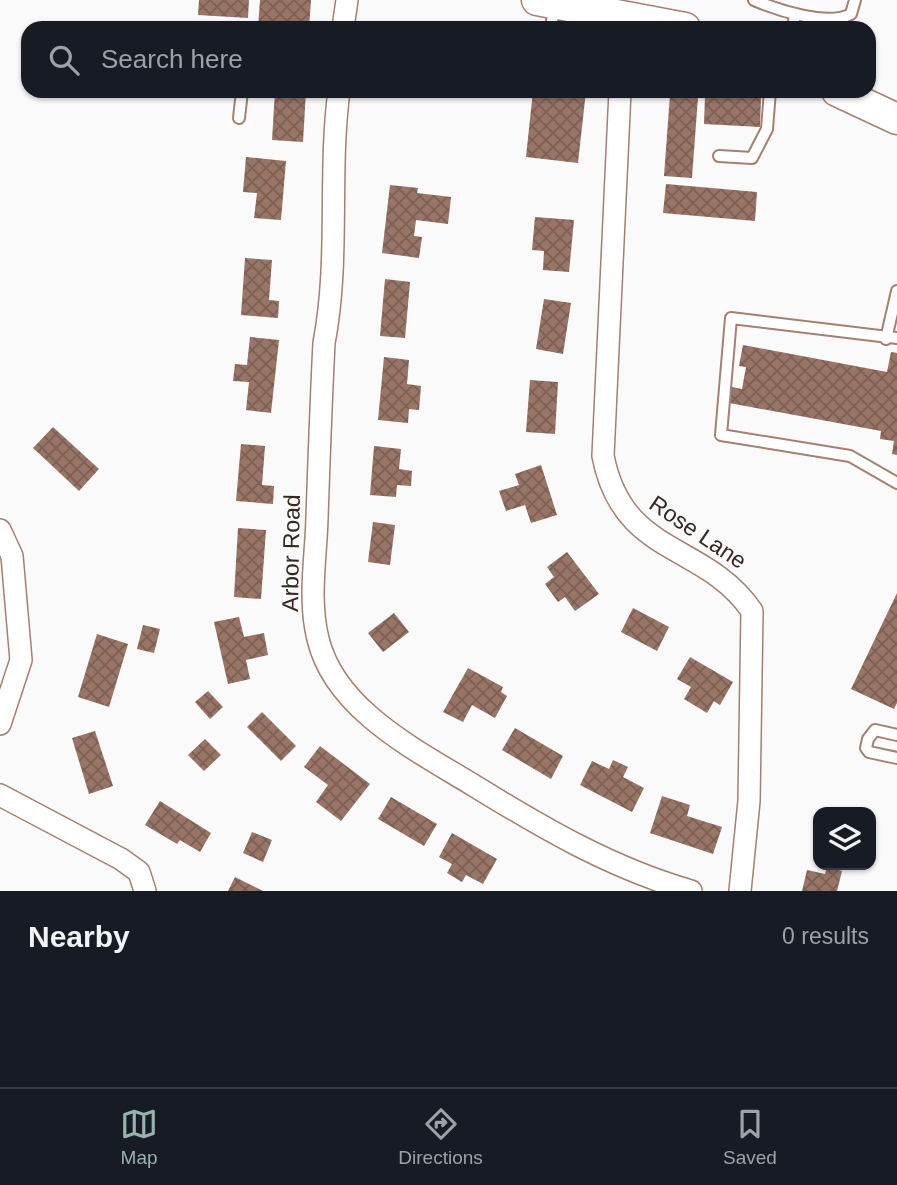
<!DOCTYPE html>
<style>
body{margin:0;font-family:Helvetica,sans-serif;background:#242831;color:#f1f3f6}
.controls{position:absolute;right:21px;bottom:21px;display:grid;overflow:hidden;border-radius:14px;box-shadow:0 2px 5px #0004}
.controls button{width:63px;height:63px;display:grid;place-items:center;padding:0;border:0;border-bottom:2px solid #363941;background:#171b24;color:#f1f3f6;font:35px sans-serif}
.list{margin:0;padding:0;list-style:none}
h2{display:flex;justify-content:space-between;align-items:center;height:91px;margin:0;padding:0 28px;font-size:30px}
h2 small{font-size:23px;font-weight:400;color:#9ea1a6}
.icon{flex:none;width:38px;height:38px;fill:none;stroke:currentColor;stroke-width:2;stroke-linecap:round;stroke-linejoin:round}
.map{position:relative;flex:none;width:897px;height:891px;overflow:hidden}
.search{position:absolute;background:#171b24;box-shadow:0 2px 5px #0004;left:21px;right:21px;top:21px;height:77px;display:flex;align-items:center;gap:18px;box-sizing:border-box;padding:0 24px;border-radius:21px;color:#9ea1a6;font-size:26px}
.sheet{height:196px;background:#171b24}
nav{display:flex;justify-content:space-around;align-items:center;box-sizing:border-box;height:98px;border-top:2px solid #363941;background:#171b24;font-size:19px;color:#9ea1a6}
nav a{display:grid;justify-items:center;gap:4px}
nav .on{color:#96b3ac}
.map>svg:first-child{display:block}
.building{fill:url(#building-cross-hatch)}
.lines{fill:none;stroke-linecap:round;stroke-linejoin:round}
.service-casing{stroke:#a38070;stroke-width:14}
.minor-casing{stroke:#a38070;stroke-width:24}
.secondary-casing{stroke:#a38070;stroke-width:33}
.service{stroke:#fff;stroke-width:10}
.minor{stroke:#fff;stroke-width:21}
.secondary{stroke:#fff;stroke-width:30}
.labels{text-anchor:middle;stroke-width:5;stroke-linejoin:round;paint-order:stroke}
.street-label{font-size:23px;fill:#362821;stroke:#f9faf9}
</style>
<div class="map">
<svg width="897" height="891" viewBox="0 0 897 891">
<defs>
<pattern id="building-cross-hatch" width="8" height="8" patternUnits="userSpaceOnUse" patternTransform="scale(1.75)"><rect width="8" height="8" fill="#987566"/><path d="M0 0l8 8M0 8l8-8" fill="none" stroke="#7d6054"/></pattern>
</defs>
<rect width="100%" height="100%" fill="#f9faf9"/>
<g class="building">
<polygon points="199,0 249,0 248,18 198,15"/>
<polygon points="260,0 311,0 309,28 258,28"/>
<polygon points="275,91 306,91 303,142 272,140"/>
<polygon points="533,91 586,91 578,163 526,157"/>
<polygon points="670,95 698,97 692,178 664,176"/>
<polygon points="705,96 761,98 760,127 704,124"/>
<polygon points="246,157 286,161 281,220 254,218 257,193 243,192"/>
<polygon points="666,184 757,192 755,221 663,213"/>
<polygon points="390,185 418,188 417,193 451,197 448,224 416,220 414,236 422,237 419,258 382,253"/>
<polygon points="535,217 574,220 569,272 543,270 544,251 532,250"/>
<polygon points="245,258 272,260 269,300 279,301 278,318 241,315"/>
<polygon points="385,279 410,282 405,338 380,336"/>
<polygon points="544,299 571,303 563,354 536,349"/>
<polygon points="250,337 279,340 271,413 246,410 249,382 233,381 235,364 247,365"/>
<polygon points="743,345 887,372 891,352 897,353 897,455 892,454 894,441 880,439 881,431 724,402 727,386 742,389 746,367 739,366"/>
<polygon points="384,357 409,360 407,384 421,386 419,410 409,409 408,423 378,420"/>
<polygon points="530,380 558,382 555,434 526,432"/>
<polygon points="53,427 99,469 79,491 33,448"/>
<polygon points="241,444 265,446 262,485 274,486 273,504 236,501"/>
<polygon points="374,446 401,449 399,469 412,471 411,486 397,485 396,497 370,495"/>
<polygon points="541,465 557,515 531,523 525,505 506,511 499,491 519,485 515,474"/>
<polygon points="373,522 395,525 390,565 368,562"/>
<polygon points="238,528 266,530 261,599 234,597"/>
<polygon points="567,552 599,594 575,611 565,597 558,602 545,584 554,577 547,567"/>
<polygon points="897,593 897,703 894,709 851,689"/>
<polygon points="633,608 669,627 657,651 621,632"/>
<polygon points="394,613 409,632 383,652 368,633"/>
<polygon points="239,617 244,637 264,633 268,655 246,660 250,679 228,684 214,622"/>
<polygon points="143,625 160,629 154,653 137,649"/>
<polygon points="97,634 128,644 109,707 78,697"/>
<polygon points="690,657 733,682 720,705 714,701 707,713 684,699 691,687 677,679"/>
<polygon points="468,668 503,687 501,692 507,696 495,718 472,705 463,722 443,712"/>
<polygon points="208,691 223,707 210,719 195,702"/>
<polygon points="262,712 296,746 281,761 247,727"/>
<polygon points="515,728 563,756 551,779 502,750"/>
<polygon points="95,731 113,786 89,794 72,738"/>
<polygon points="205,739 221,755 204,771 188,755"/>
<polygon points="320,746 370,784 341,821 316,802 328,785 304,767"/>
<polygon points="613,760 628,767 623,777 644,788 632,812 580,785 592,761 609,769"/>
<polygon points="662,796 690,805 687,816 722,827 713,854 650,833"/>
<polygon points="391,797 437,824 424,846 378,819"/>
<polygon points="160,801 211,833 200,852 180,840 177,844 145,825"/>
<polygon points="252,832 272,840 263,862 243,853"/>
<polygon points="452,833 497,859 483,884 466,875 462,882 447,873 452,864 439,857"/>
<polygon points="827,867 842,871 837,891 802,891 807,870 825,874"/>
<polygon points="235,877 263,891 228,891"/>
</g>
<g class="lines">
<g class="service-casing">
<g id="service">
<path d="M754,0C777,10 828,27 851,14L855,0"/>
<polyline points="551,28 554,7"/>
<polyline points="793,28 795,14"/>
<polyline points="239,118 242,91"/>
<polyline points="719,156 752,158 767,129 770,91"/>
<polyline points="897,338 731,318 721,435 850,456 897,483"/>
<polyline points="886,339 897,291"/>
<polyline points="897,735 875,730 868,739 866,748 869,752 897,758"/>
</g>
</g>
<g class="minor-casing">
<g id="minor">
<polyline points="343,28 347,0"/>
<path d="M339,91C328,174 340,260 324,343C321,401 319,460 317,518C316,558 308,599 318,639C335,710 416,750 473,785C543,828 611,868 691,891"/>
<path d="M620,91L603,456C623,558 704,541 752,611L749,801L740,891"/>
<polyline points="0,530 12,556 21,660 0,724"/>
<polyline points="0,795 121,859 139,872 145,891"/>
</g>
</g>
<g class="secondary-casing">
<g id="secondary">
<polyline points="537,0 685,28"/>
<polyline points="837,91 897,119"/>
</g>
</g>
<use href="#service" class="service"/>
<use href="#minor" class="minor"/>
<use href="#secondary" class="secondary"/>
</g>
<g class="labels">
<g class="street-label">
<text transform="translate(698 532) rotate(34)" y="8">Rose Lane</text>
<text transform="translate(291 553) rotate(-89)" y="8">Arbor Road</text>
</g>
</g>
</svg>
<div class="controls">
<button><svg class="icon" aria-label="layers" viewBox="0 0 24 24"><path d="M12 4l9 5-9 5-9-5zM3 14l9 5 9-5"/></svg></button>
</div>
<div class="search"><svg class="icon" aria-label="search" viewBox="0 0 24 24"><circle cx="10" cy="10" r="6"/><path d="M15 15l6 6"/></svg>Search here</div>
</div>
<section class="sheet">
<h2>Nearby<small>0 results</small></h2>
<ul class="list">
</ul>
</section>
<nav>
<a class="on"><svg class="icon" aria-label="map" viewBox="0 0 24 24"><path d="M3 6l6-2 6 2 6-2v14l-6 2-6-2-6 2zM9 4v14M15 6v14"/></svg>Map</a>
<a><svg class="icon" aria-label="directions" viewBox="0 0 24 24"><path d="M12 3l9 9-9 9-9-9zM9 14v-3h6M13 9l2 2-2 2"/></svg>Directions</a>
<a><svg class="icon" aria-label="saved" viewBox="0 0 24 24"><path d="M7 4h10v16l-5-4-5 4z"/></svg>Saved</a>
</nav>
